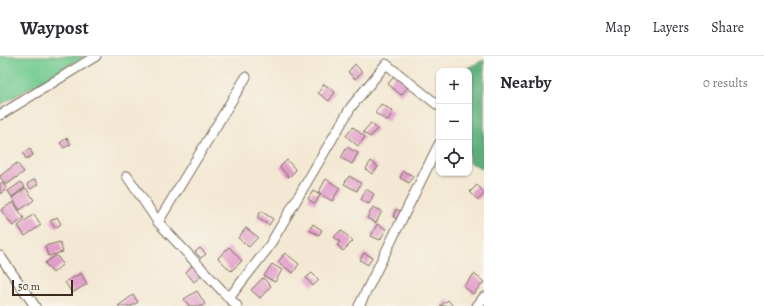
<!DOCTYPE html>
<meta charset="utf-8">
<style>
body{margin:0;font-family:Alegreya,serif;background:#f2f2f3;color:#2b2b33}
.controls{position:absolute;right:12px;top:12px;display:grid;overflow:hidden;border-radius:8px;box-shadow:0 1px 3px #0004}
.controls button{width:36px;height:36px;display:grid;place-items:center;padding:0;border:0;border-bottom:1px solid #e1e1e2;background:#fff;color:#2b2b33;font:20px sans-serif}
.scale{position:absolute;left:12px;bottom:10px;width:61px;box-sizing:border-box;padding-left:4px;border:2px solid #3b2a1e;border-top:0;font-size:11px;line-height:14px;white-space:nowrap;color:#3b2a1e;-webkit-text-stroke:3px #f7f3e8;paint-order:stroke}
.list{margin:0;padding:0;list-style:none}
h2{display:flex;justify-content:space-between;align-items:center;height:52px;margin:0;padding:0 16px;font-size:17px}
h2 small{font-size:13px;font-weight:400;color:#7c7c81}
.icon{flex:none;width:22px;height:22px;fill:none;stroke:currentColor;stroke-width:2;stroke-linecap:round;stroke-linejoin:round}
.map{position:relative;flex:none;width:484px;height:250px;overflow:hidden}
header{display:flex;align-items:center;gap:24px;box-sizing:border-box;height:56px;padding:0 20px;background:#fff;border-bottom:1px solid #e1e1e2}
header strong{font-size:19px}
nav{display:flex;gap:22px;margin-inline-start:auto;font-size:14px}
main{display:flex}
aside{flex:1;background:#fff}
.map>svg:first-child{display:block}
.green{fill:#71ca90;stroke:#567a57}
.forest{fill:#5cae7a;stroke:#4c6c4c}
.building{fill:#e29eca}
.lines{fill:none;stroke-linecap:round;stroke-linejoin:round}
.minor-casing{stroke:#7b6c5d;stroke-width:11}
.minor{stroke:#fff;stroke-width:9}
</style>
<header>
<strong>Waypost</strong>
<nav><a>Map</a><a>Layers</a><a>Share</a></nav>
</header>
<main>
<div class="map">
<svg width="484" height="250" viewBox="0 0 484 250">
<rect width="100%" height="100%" fill="#f7f3e8"/>
<filter id="ink" filterUnits="userSpaceOnUse"><feTurbulence type="fractalNoise" baseFrequency=".025" numOctaves="2"/><feDisplacementMap in="SourceGraphic" scale="8" xChannelSelector="R" yChannelSelector="G"/><feConvolveMatrix kernelMatrix="1 2 1 2 8 2 1 2 1" color-interpolation-filters="sRGB"/></filter>
<filter id="wash" filterUnits="userSpaceOnUse"><feTurbulence type="fractalNoise" baseFrequency=".012" numOctaves="4" result="noise"/><feDisplacementMap in="SourceGraphic" scale="16" xChannelSelector="R" yChannelSelector="G"/><feGaussianBlur stdDeviation="0.9" result="paint"/><feColorMatrix in="noise" values="0 0 0 0 0 0 0 0 0 0 0 0 0 0 0 0 0 1.4 0 .05"/><feComposite in="paint" operator="in"/></filter>
<g filter="url(#wash)">
<rect width="100%" height="100%" fill="#f3e8d3"/>
<polygon class="green" points="0,0 85,0 0,49"/>
<polygon class="forest" points="484,4 484,113 469,106 469,15 467,15 467,12"/>
<g id="blocks">
<g class="building">
<polygon points="355,8 362,16 355,23 348,16"/>
<polygon points="396,18 410,29 401,39 388,28"/>
<polygon points="324,28 335,36 329,45 318,37"/>
<polygon points="381,48 393,55 388,65 375,57"/>
<polygon points="371,67 377,73 370,81 363,76"/>
<polygon points="353,71 365,81 358,90 346,80"/>
<polygon points="67,82 71,88 64,92 60,87"/>
<polygon points="347,91 358,97 352,108 341,102"/>
<polygon points="30,93 33,99 26,103 23,97"/>
<polygon points="287,104 296,114 289,121 280,111"/>
<polygon points="371,105 378,111 372,118 366,113"/>
<polygon points="17,107 24,116 6,129 0,121 0,120"/>
<polygon points="403,115 413,120 409,127 400,122"/>
<polygon points="349,120 361,127 357,135 344,128"/>
<polygon points="35,123 38,128 31,133 27,128"/>
<polygon points="326,123 340,132 332,145 318,137"/>
<polygon points="2,126 7,133 0,138 0,128"/>
<polygon points="21,126 25,131 12,141 8,135"/>
<polygon points="477,129 484,136 484,138 478,144 470,136"/>
<polygon points="26,132 34,144 20,154 12,142"/>
<polygon points="366,133 374,138 369,148 361,144"/>
<polygon points="313,135 320,139 315,148 308,143"/>
<polygon points="13,146 24,162 13,170 1,154"/>
<polygon points="373,151 382,155 376,167 367,162"/>
<polygon points="396,153 406,158 402,165 393,161"/>
<polygon points="261,155 273,163 269,169 257,162"/>
<polygon points="34,158 41,169 25,180 18,170"/>
<polygon points="57,161 61,168 55,172 50,165"/>
<polygon points="313,168 322,174 319,179 309,174"/>
<polygon points="377,168 386,173 380,184 371,180"/>
<polygon points="246,172 258,181 249,191 238,182"/>
<polygon points="341,174 353,185 343,195 337,189 340,186 334,181"/>
<polygon points="60,186 63,196 48,200 45,190"/>
<polygon points="229,191 242,205 231,215 218,202"/>
<polygon points="200,192 206,198 201,202 195,196"/>
<polygon points="285,197 299,208 293,217 278,206"/>
<polygon points="364,197 372,201 368,209 360,204"/>
<polygon points="56,199 63,208 53,217 45,207"/>
<polygon points="272,208 282,214 275,226 264,220"/>
<polygon points="193,209 202,219 194,226 186,216"/>
<polygon points="81,217 87,228 72,237 65,226"/>
<polygon points="312,217 319,224 313,230 306,222"/>
<polygon points="474,218 484,226 473,238 464,230"/>
<polygon points="263,222 271,230 260,242 251,234"/>
<polygon points="197,235 205,248 202,250 189,250 184,243"/>
<polygon points="133,239 138,246 132,250 118,250"/>
<polygon points="448,244 453,250 440,250"/>
</g>
</g>
</g>
<g filter="url(#ink)">
<use href="#blocks" fill-opacity="0" stroke="#7b6c5d" stroke-width="1"/>
<g class="lines">
<g class="minor-casing">
<g id="minor">
<polyline points="0,59 96,0"/>
<polyline points="127,120 158,166 229,242"/>
<polyline points="158,166 246,21"/>
<polyline points="0,200 35,250"/>
<polyline points="237,250 229,242 268,192 351,51 386,8 439,50"/>
<polyline points="359,250 439,88"/>
<polyline points="477,250 484,241"/>
</g>
</g>
<use href="#minor" class="minor"/>
</g>
</g>
</svg>
<div class="controls">
<button>+</button>
<button>−</button>
<button><svg class="icon" aria-label="locate" viewBox="0 0 24 24"><circle cx="12" cy="12" r="6"/><path d="M12 2v4M12 18v4M2 12h4M18 12h4"/></svg></button>
</div>
<div class="scale">50 m</div>
</div>
<aside>
<h2>Nearby<small>0 results</small></h2>
<ul class="list">
</ul>
</aside>
</main>
